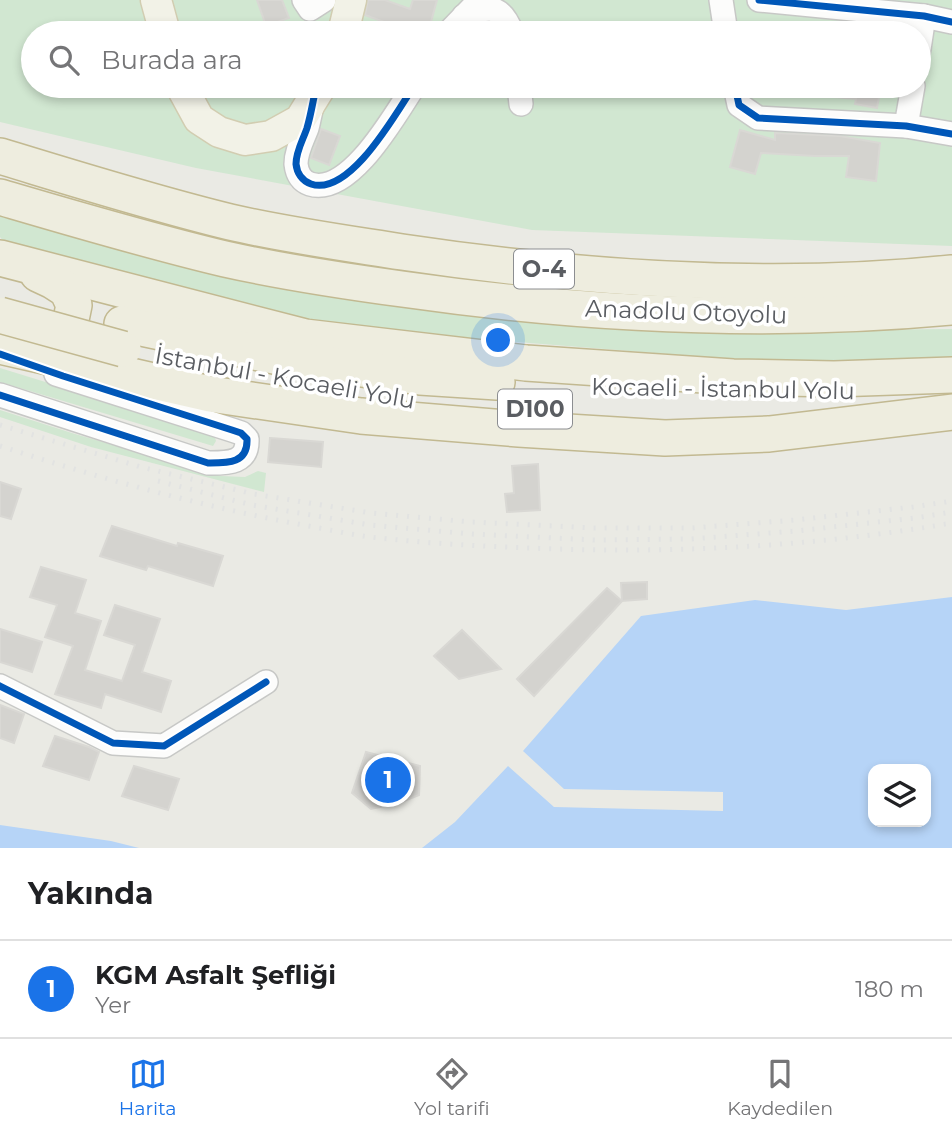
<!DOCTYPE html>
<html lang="tr">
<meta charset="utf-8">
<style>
body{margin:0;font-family:Montserrat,sans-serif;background:#f6f6f6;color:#202124}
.controls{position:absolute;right:21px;bottom:21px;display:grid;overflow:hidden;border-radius:14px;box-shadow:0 4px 10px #0003}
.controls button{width:63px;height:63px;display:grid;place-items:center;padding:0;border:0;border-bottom:2px solid #e0e0e0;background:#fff;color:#202124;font:35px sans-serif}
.you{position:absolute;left:499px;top:341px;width:24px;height:24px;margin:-18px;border:5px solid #fff;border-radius:50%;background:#1a73e8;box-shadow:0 0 0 10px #1a73e833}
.badge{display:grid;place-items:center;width:46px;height:46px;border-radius:50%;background:#1a73e8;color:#fff;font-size:23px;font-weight:700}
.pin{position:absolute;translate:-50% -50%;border:4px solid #fff;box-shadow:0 2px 7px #0006}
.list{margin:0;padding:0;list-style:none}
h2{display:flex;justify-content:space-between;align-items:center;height:91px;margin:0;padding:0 28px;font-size:30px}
h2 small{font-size:23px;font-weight:400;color:#757577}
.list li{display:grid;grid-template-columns:46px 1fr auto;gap:21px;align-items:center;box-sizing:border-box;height:98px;padding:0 28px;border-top:2px solid #e0e0e0}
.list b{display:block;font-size:26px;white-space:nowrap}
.list p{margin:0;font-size:23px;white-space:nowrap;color:#757577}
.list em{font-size:23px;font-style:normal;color:#757577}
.icon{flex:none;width:38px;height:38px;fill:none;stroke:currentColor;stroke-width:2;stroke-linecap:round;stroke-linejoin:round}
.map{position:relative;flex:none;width:952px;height:848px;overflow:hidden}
.search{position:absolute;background:#fff;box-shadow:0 4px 10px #0003;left:21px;right:21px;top:21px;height:77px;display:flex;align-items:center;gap:18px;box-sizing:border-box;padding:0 24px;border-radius:38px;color:#757577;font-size:26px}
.sheet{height:189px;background:#fff}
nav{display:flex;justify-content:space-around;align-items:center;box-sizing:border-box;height:98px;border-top:2px solid #e0e0e0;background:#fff;font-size:19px;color:#757577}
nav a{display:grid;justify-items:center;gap:4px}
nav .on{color:#1a73e8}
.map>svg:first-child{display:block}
.green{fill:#d1e7d1;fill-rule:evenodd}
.water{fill:#b6d4f7;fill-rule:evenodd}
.building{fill:#d4d3cf;stroke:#d9d8d4;stroke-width:2}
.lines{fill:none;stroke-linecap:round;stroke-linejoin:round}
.minor-casing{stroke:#c7c8c6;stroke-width:26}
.major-casing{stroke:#d2cdb1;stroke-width:33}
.highway-casing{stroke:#c2b991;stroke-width:38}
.minor{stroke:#fcfcfb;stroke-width:23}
.major{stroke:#f2f2e7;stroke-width:30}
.highway{stroke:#eeeddf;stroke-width:35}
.rail{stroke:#e2e3e2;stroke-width:5;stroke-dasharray:2 9;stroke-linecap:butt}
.highway-bridge-casing{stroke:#c2b991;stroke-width:38;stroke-linecap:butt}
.highway-bridge{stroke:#eeeddf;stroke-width:35}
.cycleway-casing{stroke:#fff;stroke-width:11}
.cycleway{stroke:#0057b8;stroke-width:7}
.labels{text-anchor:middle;stroke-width:7;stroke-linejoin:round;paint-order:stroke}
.shield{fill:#fff;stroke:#8c8e91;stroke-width:2}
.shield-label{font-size:23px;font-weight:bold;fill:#5a5d62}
.street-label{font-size:24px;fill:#5a5d62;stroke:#fff}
</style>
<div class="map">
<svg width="952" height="848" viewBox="0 0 952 848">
<rect width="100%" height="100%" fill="#eaeae4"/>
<g class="green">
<path d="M0,0H952V246L532,230L196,168L0,122ZM33,33H919V86H33Z"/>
<polygon points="0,215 703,331 952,329 952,366 867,370 295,324 9,248 0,237"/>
<polygon points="0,368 214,434 216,441 213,446 0,382"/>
<polygon points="0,410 75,434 221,476 245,477 258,471 266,473 264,492 91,447 0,417"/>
</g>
<g class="water">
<path d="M952,597V848H422L455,822L508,766L554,807L723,811V792L564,789L523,751L641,616L755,600L846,610ZM873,769H926V822H873Z"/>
<polygon points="0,825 111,841 139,848 0,848"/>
</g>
<g class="building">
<polygon points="257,0 282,0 289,18 266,26"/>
<polygon points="368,0 385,0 410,9 413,0 437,0 428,33 382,33 387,23 365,15"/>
<polygon points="816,86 881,86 877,108 855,104 856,99 815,95"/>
<polygon points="321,129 340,136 329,165 311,158"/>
<polygon points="740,130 775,140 775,133 840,136 880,143 876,181 846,177 849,156 815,156 761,153 755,174 730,167"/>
<polygon points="270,438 323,442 321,467 268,462"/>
<polygon points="538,464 540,510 507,512 505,494 514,493 512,466"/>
<polygon points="0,482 21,489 11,519 0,516"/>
<polygon points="112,526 177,546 178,543 223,556 213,586 148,566 146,570 100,556"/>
<polygon points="41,567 86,580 75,613 101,621 85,670 122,681 135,645 104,635 115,605 160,619 142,672 171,681 161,712 105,694 101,708 55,694 73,646 45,637 57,605 30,597"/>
<polygon points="647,582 647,599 622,601 621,583"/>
<polygon points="607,588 622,601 534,696 517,679"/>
<polygon points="0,629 42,642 32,672 0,662"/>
<polygon points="462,630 501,669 459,679 434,656"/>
<polygon points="0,705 24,714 14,743 0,738"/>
<polygon points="55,736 89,747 99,752 89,780 43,766"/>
<polygon points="366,752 420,766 419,795 399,803 371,809 352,793"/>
<polygon points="134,766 179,779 168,810 122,796"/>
</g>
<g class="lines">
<g class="minor-casing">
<g id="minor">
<polyline points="304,0 310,9 324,0"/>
<polyline points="721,0 726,33"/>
<polyline points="759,0 924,16 952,22"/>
<path d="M464,16C490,6 501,4 512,33"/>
<polyline points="448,33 475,5"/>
<polyline points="919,49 924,16"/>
<polyline points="519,86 521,104"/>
<polyline points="735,86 739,105 758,118 906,126 952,134"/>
<path d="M312,107C310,113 309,121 307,128C303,139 296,151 296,164C297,173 301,181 310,184C350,197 396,113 414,86"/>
<polyline points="906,126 913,86"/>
<path d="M0,395L208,463C227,463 248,464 247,439L241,433L232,430L56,374"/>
<polyline points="0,686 113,743 164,746 266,682"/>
</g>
</g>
<g class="major-casing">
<g id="major">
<polyline points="156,0 165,33"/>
<polyline points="343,33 351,0"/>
<polyline points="181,86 199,119 219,132 245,140 271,136 300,120 321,86"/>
</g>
</g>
<g class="highway-casing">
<g id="highway">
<path d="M0,156C76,179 152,203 230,222C286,235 345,243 402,252C583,279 769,292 952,273"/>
<path d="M0,197C75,219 149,241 225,259C283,272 343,281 402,289C584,315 769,324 952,307"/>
<polyline points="0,258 305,337 526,363 733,377 834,379 952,375"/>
<polyline points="38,274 53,281 67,290 74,305 66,344 57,359"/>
<polyline points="122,324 288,359 420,377 497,382"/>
<polyline points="0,346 210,394 361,416 519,429 665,438 769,434 952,412"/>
</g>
</g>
<use href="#minor" class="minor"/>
<use href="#major" class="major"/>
<use href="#highway" class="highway"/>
<g class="rail">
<polyline points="0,425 141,467 254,494 371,513 471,522 595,528 692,528 795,520 913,507 952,501"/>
<path d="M0,446C99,478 200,506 303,525C325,529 348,534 370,537C423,543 476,546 529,548C670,554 813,547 952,523"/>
<polyline points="158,481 252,505 370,525 471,534 595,540 691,539 796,531 915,518 952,512"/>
</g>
<g class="highway-bridge-casing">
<polyline id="highway-bridge" points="0,315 123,349"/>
</g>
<use href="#highway-bridge" class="highway-bridge"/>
<g class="cycleway-casing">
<g id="cycleway">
<polyline points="759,0 924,16 952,22"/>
<polyline points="735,86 739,105 758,118 906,126 952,134"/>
<path d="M314,97C312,107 310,118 307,128C303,140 296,151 296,164C297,173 302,181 311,184C350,197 396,113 414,86"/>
<path d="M0,354L63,376L232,430L241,433L247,439C248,464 227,463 208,463L0,395"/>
<polyline points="0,686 113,743 164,746 266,682"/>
</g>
</g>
<use href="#cycleway" class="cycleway"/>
</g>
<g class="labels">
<g class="shield">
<rect x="514" y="249.5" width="60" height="39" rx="5"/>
<rect x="498" y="389.5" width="74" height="39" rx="5"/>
</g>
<g class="shield-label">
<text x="544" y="277">O-4</text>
<text x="535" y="417">D100</text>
</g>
<g class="street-label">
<text transform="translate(686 312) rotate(2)" y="8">Anadolu Otoyolu</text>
<text transform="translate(285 378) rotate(10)" y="8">İstanbul - Kocaeli Yolu</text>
<text transform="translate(723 389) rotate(1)" y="8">Kocaeli - İstanbul Yolu</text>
</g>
</g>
</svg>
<div class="controls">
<button><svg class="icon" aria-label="layers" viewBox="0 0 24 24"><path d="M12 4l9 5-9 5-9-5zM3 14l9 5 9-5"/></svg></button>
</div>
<div class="you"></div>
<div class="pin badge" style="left:388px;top:780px">1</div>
<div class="search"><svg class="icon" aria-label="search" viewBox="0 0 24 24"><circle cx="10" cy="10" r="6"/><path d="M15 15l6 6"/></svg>Burada ara</div>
</div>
<section class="sheet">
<h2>Yakında<small></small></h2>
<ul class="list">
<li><span class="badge">1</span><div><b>KGM Asfalt Şefliği</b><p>Yer</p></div><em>180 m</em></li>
</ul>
</section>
<nav>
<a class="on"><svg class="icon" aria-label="map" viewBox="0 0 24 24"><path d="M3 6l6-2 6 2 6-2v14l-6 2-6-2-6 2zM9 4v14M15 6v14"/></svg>Harita</a>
<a><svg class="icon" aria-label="directions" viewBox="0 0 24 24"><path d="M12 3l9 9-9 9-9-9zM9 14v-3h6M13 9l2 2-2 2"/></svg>Yol tarifi</a>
<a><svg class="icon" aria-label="saved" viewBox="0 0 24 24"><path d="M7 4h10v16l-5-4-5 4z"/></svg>Kaydedilen</a>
</nav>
